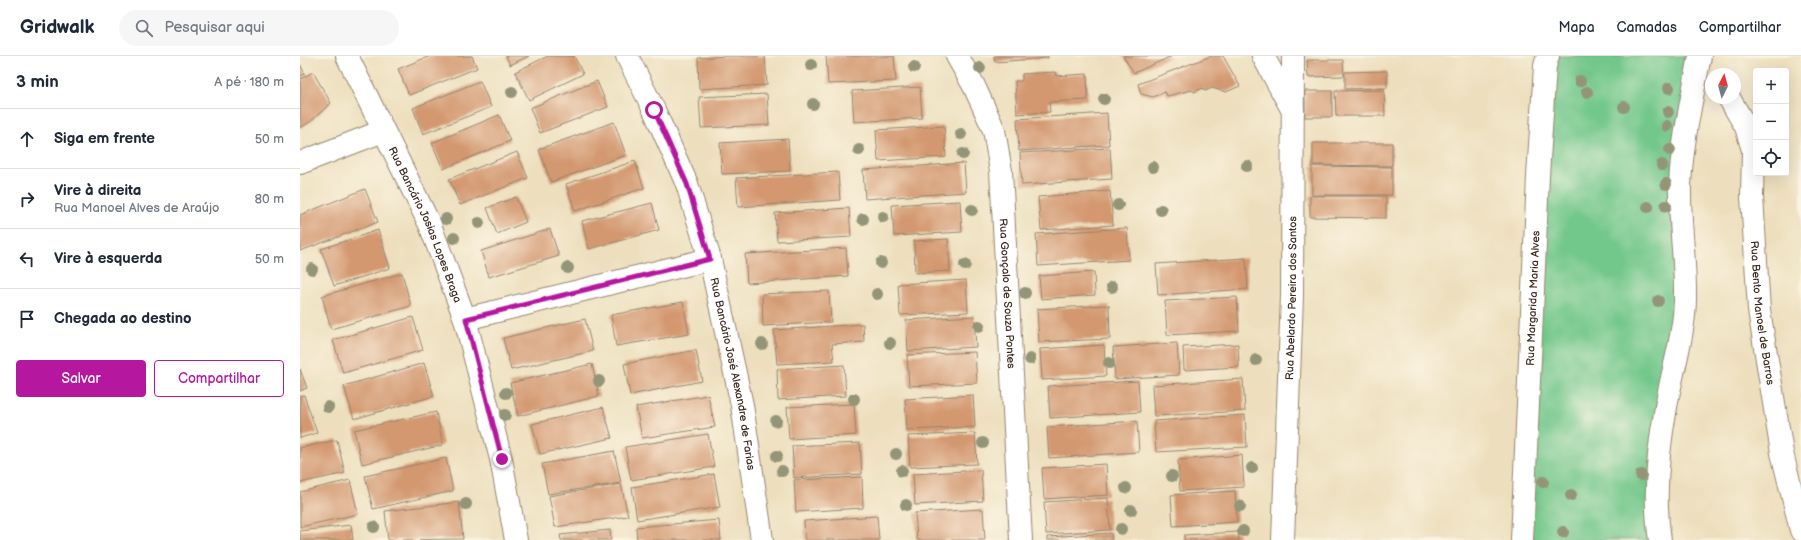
<!DOCTYPE html>
<html lang="pt">
<meta charset="utf-8">
<style>
body{margin:0;font-family:"Balsamiq Sans",sans-serif;background:#f6f6f7;color:#1f2937}
.controls{position:absolute;right:12px;top:12px;display:grid;overflow:hidden;border-radius:4px;box-shadow:0 4px 16px #0002}
.controls button{width:36px;height:36px;display:grid;place-items:center;padding:0;border:0;border-bottom:1px solid #e0e1e3;background:#fff;color:#1f2937;font:20px sans-serif}
.compass{position:absolute;left:1405px;top:12px;width:36px;height:36px;border-radius:50%;background:#fff;box-shadow:0 4px 16px #0002;rotate:6deg}
.stop{position:absolute;width:12px;height:12px;margin:-9px;border:3px solid #b5179e;border-radius:50%;background:#fff}
.stop.end{background:#b5179e;border-color:#fff;box-shadow:0 1px 4px #0008}
.list{margin:0;padding:0;list-style:none}
h2{display:flex;justify-content:space-between;align-items:center;height:52px;margin:0;padding:0 16px;font-size:17px}
h2 small{font-size:13px;font-weight:400;color:#747a83}
.list li{display:grid;grid-template-columns:26px 1fr auto;gap:12px;align-items:center;box-sizing:border-box;height:60px;padding:0 16px;border-top:1px solid #e0e1e3}
.list b{display:block;font-size:15px;white-space:nowrap}
.list p{margin:0;font-size:13px;white-space:nowrap;color:#747a83}
.list em{font-size:13px;font-style:normal;color:#747a83}
.actions{display:flex;gap:8px;padding:12px 16px}
.actions a{flex:1;padding:9px 0;border:1px solid #b5179e;border-radius:4px;text-align:center;font-size:14px;color:#b5179e}
.actions .main{background:#b5179e;color:#fff}
.icon{flex:none;width:22px;height:22px;fill:none;stroke:currentColor;stroke-width:2;stroke-linecap:round;stroke-linejoin:round}
.map{position:relative;flex:none;width:1501px;height:484px;overflow:hidden}
header{display:flex;align-items:center;gap:24px;box-sizing:border-box;height:56px;padding:0 20px;background:#fff;border-bottom:1px solid #e0e1e3}
header strong{font-size:19px}
nav{display:flex;gap:22px;margin-inline-start:auto;font-size:14px}
.search{width:280px;height:36px;background:#f6f6f7;display:flex;align-items:center;gap:10px;box-sizing:border-box;padding:0 14px;border-radius:22px;color:#747a83;font-size:15px}
main{display:flex}
aside{flex:1;background:#fff}
.map>svg:first-child{display:block}
.green{fill:#72c78b;stroke:#567854}
.building{fill:#d39870}
.lines{fill:none;stroke-linecap:round;stroke-linejoin:round}
.street-casing{stroke:#94846e;stroke-width:24}
.secondary-casing{stroke:#94846e;stroke-width:24}
.street{stroke:#fff;stroke-width:22}
.secondary{stroke:#fff;stroke-width:22}
.tree{fill:#949578}
.route{stroke:#b5179e;stroke-width:5}
.labels{text-anchor:middle;stroke-width:3.5;stroke-linejoin:round;paint-order:stroke}
.street-label{font-size:11px;fill:#3b2a1e;stroke:#fcf5e5}
</style>
<header>
<strong>Gridwalk</strong>
<div class="search"><svg class="icon" aria-label="search" viewBox="0 0 24 24"><circle cx="10" cy="10" r="6"/><path d="M15 15l6 6"/></svg>Pesquisar aqui</div>
<nav><a>Mapa</a><a>Camadas</a><a>Compartilhar</a></nav>
</header>
<main>
<aside>
<h2>3 min<small>A pé · 180 m</small></h2>
<ul class="list">
<li><svg class="icon" aria-label="ahead" viewBox="0 0 24 24"><path d="M12 20V5M6 11l6-6 6 6"/></svg><div><b>Siga em frente</b></div><em>50 m</em></li>
<li><svg class="icon" aria-label="right" viewBox="0 0 24 24"><path d="M7 20v-9h11M14 6l5 5-5 5"/></svg><div><b>Vire à direita</b><p>Rua Manoel Alves de Araújo</p></div><em>80 m</em></li>
<li><svg class="icon" aria-label="left" viewBox="0 0 24 24"><path d="M17 20v-9H6M10 6l-5 5 5 5"/></svg><div><b>Vire à esquerda</b></div><em>50 m</em></li>
<li><svg class="icon" aria-label="arrive" viewBox="0 0 24 24"><path d="M6 21V4h12l-3 4 3 4H6"/></svg><div><b>Chegada ao destino</b></div></li>
</ul>
<div class="actions"><a class="main">Salvar</a><a>Compartilhar</a></div>
</aside>
<div class="map">
<svg width="1501" height="484" viewBox="0 0 1501 484">
<rect width="100%" height="100%" fill="#fcf5e5"/>
<filter id="ink" filterUnits="userSpaceOnUse"><feTurbulence type="fractalNoise" baseFrequency=".025" numOctaves="2"/><feDisplacementMap in="SourceGraphic" scale="8" xChannelSelector="R" yChannelSelector="G"/><feConvolveMatrix kernelMatrix="1 2 1 2 8 2 1 2 1" color-interpolation-filters="sRGB"/></filter>
<filter id="wash" filterUnits="userSpaceOnUse"><feTurbulence type="fractalNoise" baseFrequency=".012" numOctaves="4" result="noise"/><feDisplacementMap in="SourceGraphic" scale="16" xChannelSelector="R" yChannelSelector="G"/><feGaussianBlur stdDeviation="0.9" result="paint"/><feColorMatrix in="noise" values="0 0 0 0 0 0 0 0 0 0 0 0 0 0 0 0 0 1.4 0 .05"/><feComposite in="paint" operator="in"/></filter>
<g filter="url(#wash)">
<rect width="100%" height="100%" fill="#eddfbd"/>
<polygon class="green" points="1248,0 1400,0 1388,61 1385,244 1360,484 1222,484"/>
<g id="blocks">
<g class="building">
<polygon points="130,0 172,0 177,12 109,39 98,13"/>
<polygon points="206,0 229,0 210,9"/>
<polygon points="248,0 274,0 283,18 229,44 215,16"/>
<polygon points="427,0 465,0 467,29 399,33 398,2"/>
<polygon points="526,0 594,0 596,25 528,28"/>
<polygon points="694,0 748,0 748,2 695,6"/>
<polygon points="823,0 872,0 834,17"/>
<polygon points="911,0 923,0 940,30 926,36 912,32 905,35 903,32 894,36 892,34 867,40 865,36 853,41 841,38 838,28"/>
<polygon points="1007,4 1043,4 1044,20 1008,21"/>
<polygon points="0,8 5,18 0,20"/>
<polygon points="1087,15 1087,32 1045,33 1045,16"/>
<polygon points="13,16 31,47 10,66 0,72 0,23"/>
<polygon points="755,16 756,20 787,18 788,44 749,46 750,56 717,58 715,25 722,25 722,18"/>
<polygon points="180,25 191,51 123,78 113,52"/>
<polygon points="297,25 308,51 240,77 230,52"/>
<polygon points="620,31 622,62 554,66 552,35"/>
<polygon points="1084,34 1085,60 1036,60 1035,35"/>
<rect x="1005" y="35" width="27" height="26"/>
<polygon points="467,38 469,69 401,72 399,41"/>
<polygon points="807,57 809,89 719,95 717,63"/>
<polygon points="199,59 210,85 143,113 132,87"/>
<polygon points="314,66 326,99 251,126 239,93"/>
<polygon points="644,70 646,101 578,105 576,74"/>
<polygon points="488,83 490,115 422,118 420,87"/>
<polygon points="1013,87 1092,87 1092,110 1013,109"/>
<polygon points="810,92 812,123 722,129 720,97"/>
<polygon points="217,96 228,122 160,149 149,123"/>
<polygon points="335,105 344,132 275,155 266,128"/>
<polygon points="664,107 666,136 565,143 563,114"/>
<polygon points="1012,110 1092,111 1092,139 1012,139"/>
<polygon points="538,116 540,144 438,151 436,122"/>
<polygon points="65,133 78,166 0,195 0,159"/>
<polygon points="810,135 813,169 741,174 738,141"/>
<polygon points="1010,140 1086,140 1086,162 1010,161"/>
<polygon points="216,141 226,166 197,178 187,152"/>
<polygon points="660,145 662,176 594,180 592,149"/>
<polygon points="352,147 359,174 289,193 282,165"/>
<polygon points="549,152 551,181 477,185 475,157"/>
<polygon points="827,172 829,204 738,210 736,178"/>
<polygon points="250,173 259,200 189,221 181,195"/>
<polygon points="78,174 90,212 34,230 21,193"/>
<polygon points="648,183 650,215 615,217 614,185"/>
<polygon points="546,192 548,220 447,227 445,198"/>
<polygon points="946,202 948,233 858,239 856,208"/>
<polygon points="794,216 795,239 741,243 739,220"/>
<polygon points="102,217 111,250 31,273 22,240"/>
<polygon points="666,224 668,256 600,259 598,228"/>
<polygon points="529,235 531,266 463,270 462,238"/>
<polygon points="937,241 939,275 867,279 865,245"/>
<polygon points="383,246 389,278 316,290 311,259"/>
<polygon points="809,249 810,283 739,286 737,253"/>
<polygon points="674,260 676,291 608,295 606,264"/>
<polygon points="113,261 123,294 43,317 33,284"/>
<polygon points="285,263 293,295 211,314 203,282"/>
<polygon points="563,268 564,286 532,288 534,305 477,308 474,274"/>
<polygon points="877,287 879,319 815,323 813,291"/>
<polygon points="938,288 939,311 884,314 883,291"/>
<polygon points="804,289 806,320 742,324 740,293"/>
<polygon points="396,294 402,325 330,339 324,308"/>
<polygon points="675,296 677,327 609,330 607,299"/>
<polygon points="124,307 134,340 54,363 44,330"/>
<polygon points="292,308 299,340 218,360 210,327"/>
<polygon points="544,309 546,340 478,344 477,313"/>
<polygon points="0,313 7,332 0,335"/>
<polygon points="943,323 945,355 854,360 852,329"/>
<polygon points="838,325 840,356 750,362 748,330"/>
<polygon points="4,339 17,377 0,382 0,340"/>
<polygon points="408,339 415,371 342,382 336,351"/>
<polygon points="673,339 675,371 607,374 605,343"/>
<polygon points="554,348 556,379 489,383 487,351"/>
<polygon points="303,351 312,382 240,398 232,368"/>
<polygon points="136,356 143,389 62,408 54,374"/>
<polygon points="945,359 947,391 856,396 854,365"/>
<polygon points="837,365 839,396 749,402 747,371"/>
<polygon points="675,377 677,408 610,411 608,380"/>
<polygon points="408,378 414,411 331,424 325,391"/>
<polygon points="37,384 45,417 0,427 0,392"/>
<polygon points="560,387 562,418 494,422 492,390"/>
<polygon points="314,395 321,427 248,438 242,408"/>
<polygon points="942,399 944,431 880,435 878,404"/>
<polygon points="146,402 153,435 73,453 65,420"/>
<polygon points="806,408 808,439 744,443 742,412"/>
<polygon points="681,414 683,445 615,449 613,418"/>
<polygon points="414,418 420,451 337,464 332,431"/>
<polygon points="562,421 563,452 496,456 494,424"/>
<polygon points="50,424 58,458 0,471 0,436"/>
<polygon points="321,428 328,460 255,471 249,440"/>
<polygon points="935,435 937,466 873,470 871,439"/>
<polygon points="808,442 810,474 746,478 744,446"/>
<polygon points="159,446 163,483 88,484 85,455"/>
<polygon points="683,453 685,484 617,484 615,457"/>
<polygon points="577,460 579,484 505,484 504,465"/>
<polygon points="419,464 421,484 337,484 336,471"/>
<polygon points="51,469 53,484 0,484 0,475"/>
<polygon points="310,474 311,484 261,484 260,479"/>
<polygon points="938,476 939,484 884,484 884,479"/>
<polygon points="811,477 812,484 747,484 747,481"/>
</g>
</g>
</g>
<g filter="url(#ink)">
<use href="#blocks" fill-opacity="0" stroke="#94846e" stroke-width="1"/>
<g class="lines">
<g class="street-casing">
<g id="street">
<path id="s1" d="M47,0L130,169L165,263L201,403L216,484"/>
<path id="s2" d="M327,0L354,54L387,128L410,203L442,349L462,484"/>
<path id="s3" d="M657,0L674,30L694,74L701,115L721,484"/>
<polyline points="963,0 993,55"/>
<path id="s4" d="M1429,42L1446,71L1453,94L1452,141L1459,254L1482,397L1501,474"/>
<polyline points="0,107 83,75"/>
<polyline points="165,263 410,203"/>
<path id="s5" d="M1222,484L1238,120L1245,10L1248,0"/>
<path d="M1360,484C1353,441 1358,394 1366,351C1372,316 1384,280 1385,244C1386,206 1379,167 1380,129C1382,86 1392,42 1400,0"/>
</g>
</g>
<g class="secondary-casing">
<g id="secondary">
<path id="s6" d="M983,484L992,240L993,0"/>
</g>
</g>
<use href="#street" class="street"/>
<use href="#secondary" class="secondary"/>
</g>
<g class="tree">
<circle cx="511" cy="9" r="6"/>
<circle cx="614" cy="11" r="6"/>
<circle cx="680" cy="12" r="6"/>
<circle cx="1280" cy="25" r="6"/>
<circle cx="1369" cy="32" r="6"/>
<circle cx="212" cy="36" r="6"/>
<circle cx="1287" cy="36" r="6"/>
<circle cx="804" cy="43" r="6"/>
<circle cx="513" cy="48" r="6"/>
<circle cx="1324" cy="51" r="6"/>
<circle cx="1368" cy="56" r="6"/>
<circle cx="1367" cy="70" r="6"/>
<circle cx="661" cy="78" r="6"/>
<circle cx="559" cy="94" r="6"/>
<circle cx="1370" cy="94" r="6"/>
<circle cx="663" cy="98" r="6"/>
<circle cx="1362" cy="109" r="6"/>
<circle cx="947" cy="110" r="6"/>
<circle cx="853" cy="111" r="6"/>
<circle cx="1366" cy="128" r="6"/>
<circle cx="818" cy="149" r="6"/>
<circle cx="1366" cy="150" r="6"/>
<circle cx="1348" cy="151" r="6"/>
<circle cx="672" cy="154" r="6"/>
<circle cx="861" cy="154" r="6"/>
<circle cx="583" cy="161" r="6"/>
<circle cx="146" cy="163" r="6"/>
<circle cx="563" cy="163" r="6"/>
<circle cx="179" cy="167" r="6"/>
<circle cx="154" cy="182" r="6"/>
<circle cx="581" cy="207" r="6"/>
<circle cx="665" cy="209" r="6"/>
<circle cx="268" cy="212" r="6"/>
<circle cx="12" cy="213" r="6"/>
<circle cx="812" cy="231" r="6"/>
<circle cx="725" cy="237" r="6"/>
<circle cx="577" cy="238" r="6"/>
<circle cx="1358" cy="245" r="6"/>
<circle cx="679" cy="270" r="6"/>
<circle cx="590" cy="287" r="6"/>
<circle cx="462" cy="288" r="6"/>
<circle cx="730" cy="303" r="6"/>
<circle cx="956" cy="304" r="6"/>
<circle cx="809" cy="307" r="6"/>
<circle cx="299" cy="325" r="6"/>
<circle cx="206" cy="337" r="6"/>
<circle cx="554" cy="343" r="6"/>
<circle cx="28" cy="351" r="6"/>
<circle cx="205" cy="359" r="6"/>
<circle cx="476" cy="365" r="6"/>
<circle cx="683" cy="387" r="6"/>
<circle cx="596" cy="398" r="6"/>
<circle cx="477" cy="400" r="6"/>
<circle cx="952" cy="412" r="6"/>
<circle cx="482" cy="415" r="6"/>
<circle cx="602" cy="415" r="6"/>
<circle cx="1341" cy="419" r="6"/>
<circle cx="872" cy="420" r="6"/>
<circle cx="1243" cy="426" r="6"/>
<circle cx="826" cy="432" r="6"/>
<circle cx="1271" cy="439" r="6"/>
<circle cx="166" cy="448" r="6"/>
<circle cx="606" cy="449" r="6"/>
<circle cx="940" cy="450" r="6"/>
<circle cx="831" cy="454" r="6"/>
<circle cx="74" cy="471" r="6"/>
<circle cx="821" cy="473" r="6"/>
<circle cx="943" cy="475" r="6"/>
<circle cx="1263" cy="476" r="6"/>
</g>
</g>
<g class="lines" filter="url(#ink)">
<polyline class="route" points="202,403 166,263 410,203 387,128 354,54"/>
</g>
<g class="labels">
<g class="street-label">
<text dy="4" stroke="none"><textPath href="#s1" startOffset="186">Rua Bancário Josias Lopes Braga</textPath></text>
<text dy="4" stroke="none"><textPath href="#s3" startOffset="247">Rua Gonçalo de Souza Pontes</textPath></text>
<text dy="4" stroke="none"><textPath href="#s6" startOffset="242">Rua Abelardo Pereira dos Santos</textPath></text>
<text dy="4" stroke="none"><textPath href="#s5" startOffset="242">Rua Margarida Maria Alves</textPath></text>
<text dy="4" stroke="none"><textPath href="#s4" startOffset="221">Rua Bento Manoel de Barros</textPath></text>
<text dy="4" stroke="none"><textPath href="#s2" startOffset="337">Rua Bancário José Alexandre de Farias</textPath></text>
</g>
</g>
</svg>
<div class="controls">
<button>+</button>
<button>−</button>
<button><svg class="icon" aria-label="locate" viewBox="0 0 24 24"><circle cx="12" cy="12" r="6"/><path d="M12 2v4M12 18v4M2 12h4M18 12h4"/></svg></button>
</div>
<svg class="compass" viewBox="-18 -18 36 36"><path d="M0-13l5 13h-10z" fill="#e53935"/><path d="M0 13l5-13h-10z" fill="#747a83"/></svg>
<div class="stop" style="left:354px;top:54px"></div>
<div class="stop end" style="left:202px;top:403px"></div>
</div>
</main>
